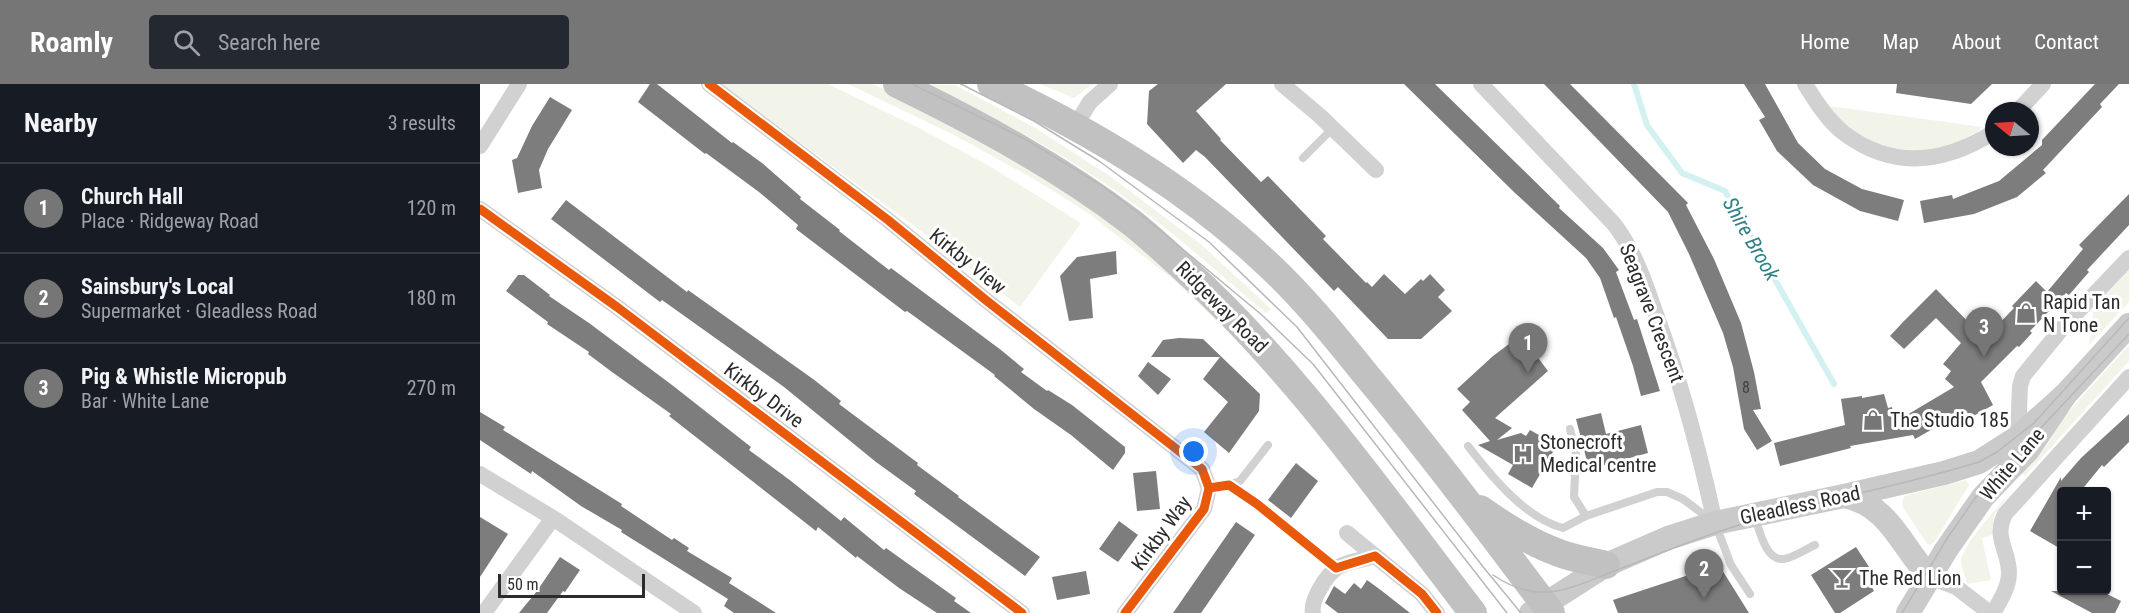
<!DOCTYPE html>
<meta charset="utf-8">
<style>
body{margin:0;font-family:"Roboto Condensed",sans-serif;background:#242831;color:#f1f3f6}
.controls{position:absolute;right:18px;bottom:18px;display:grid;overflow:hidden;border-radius:6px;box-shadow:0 2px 4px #0004}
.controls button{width:54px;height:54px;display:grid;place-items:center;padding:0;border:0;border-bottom:2px solid #363941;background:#171b24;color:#f1f3f6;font:30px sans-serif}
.compass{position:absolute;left:1505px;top:18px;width:54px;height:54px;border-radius:50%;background:#171b24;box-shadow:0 2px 4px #0004;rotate:288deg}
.scale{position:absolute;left:18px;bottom:15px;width:147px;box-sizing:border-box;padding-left:6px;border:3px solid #2c2c2c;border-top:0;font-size:16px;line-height:21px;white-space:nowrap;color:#2c2c2c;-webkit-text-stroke:4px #fff;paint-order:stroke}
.you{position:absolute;left:714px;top:368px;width:21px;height:21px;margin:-15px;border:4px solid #fff;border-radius:50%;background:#1a73e8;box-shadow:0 0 0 9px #1a73e833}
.badge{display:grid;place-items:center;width:39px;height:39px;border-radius:50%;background:#767676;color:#fff;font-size:20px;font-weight:700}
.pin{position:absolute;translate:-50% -50px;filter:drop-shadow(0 2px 3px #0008)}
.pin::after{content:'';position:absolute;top:32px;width:21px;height:18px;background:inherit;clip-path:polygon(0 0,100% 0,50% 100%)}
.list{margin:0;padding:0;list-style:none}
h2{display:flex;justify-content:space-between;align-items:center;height:78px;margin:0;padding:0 24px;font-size:26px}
h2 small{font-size:20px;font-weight:400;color:#9ea1a6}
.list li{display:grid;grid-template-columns:39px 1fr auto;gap:18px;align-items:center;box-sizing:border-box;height:90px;padding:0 24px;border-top:2px solid #363941}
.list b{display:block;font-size:22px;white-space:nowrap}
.list p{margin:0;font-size:20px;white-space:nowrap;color:#9ea1a6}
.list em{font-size:20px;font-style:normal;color:#9ea1a6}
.icon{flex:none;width:33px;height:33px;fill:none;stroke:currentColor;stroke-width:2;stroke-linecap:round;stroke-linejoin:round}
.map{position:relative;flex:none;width:1649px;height:529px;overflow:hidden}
header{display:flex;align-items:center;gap:36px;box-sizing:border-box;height:84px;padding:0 30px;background:#767676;color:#fff}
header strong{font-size:28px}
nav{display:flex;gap:33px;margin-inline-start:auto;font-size:21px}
.search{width:420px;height:54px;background:#242831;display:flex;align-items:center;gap:15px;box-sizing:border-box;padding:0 21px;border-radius:6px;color:#9ea1a6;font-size:22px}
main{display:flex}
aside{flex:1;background:#171b24}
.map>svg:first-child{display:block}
.green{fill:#f3f4e9}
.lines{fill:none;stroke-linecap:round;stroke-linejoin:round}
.stream{stroke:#d4f1f2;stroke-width:6}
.building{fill:#7d7d7d}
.service{stroke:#d1d1d1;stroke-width:8}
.minor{stroke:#d1d1d1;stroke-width:16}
.secondary{stroke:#cacaca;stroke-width:24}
.trunk{stroke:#c1c1c1;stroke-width:28}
.tram{stroke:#b8b8b8;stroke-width:1.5}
.cycleway-casing{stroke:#fff;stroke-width:13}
.cycleway{stroke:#e8590c;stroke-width:9}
.labels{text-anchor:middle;stroke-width:6;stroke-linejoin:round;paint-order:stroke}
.number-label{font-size:16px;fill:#404040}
.street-label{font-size:20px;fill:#2c2c2c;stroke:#fff}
.poi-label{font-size:20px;fill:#2c2c2c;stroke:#fff;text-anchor:start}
.water-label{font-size:21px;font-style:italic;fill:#308286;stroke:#fff}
</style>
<header>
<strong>Roamly</strong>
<div class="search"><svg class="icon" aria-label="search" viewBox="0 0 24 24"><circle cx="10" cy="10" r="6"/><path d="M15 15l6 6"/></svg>Search here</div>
<nav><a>Home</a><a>Map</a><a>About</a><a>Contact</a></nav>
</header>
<main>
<aside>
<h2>Nearby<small>3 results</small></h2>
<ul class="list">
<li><span class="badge">1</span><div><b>Church Hall</b><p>Place · Ridgeway Road</p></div><em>120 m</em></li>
<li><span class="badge">2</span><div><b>Sainsbury's Local</b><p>Supermarket · Gleadless Road</p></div><em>180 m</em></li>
<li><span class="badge">3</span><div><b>Pig &amp; Whistle Micropub</b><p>Bar · White Lane</p></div><em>270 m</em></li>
</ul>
</aside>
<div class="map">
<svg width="1649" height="529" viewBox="0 0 1649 529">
<rect width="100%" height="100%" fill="#fff"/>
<g class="green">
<polygon points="240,0 348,0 441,45 513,84 601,139 540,223 441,147"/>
<polygon points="368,0 393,0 422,14 503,55 612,123 704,200 749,249 694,196 608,129 557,97 478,53"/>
<path d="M444,0L475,1L552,42L627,90L723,162L791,225L786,229C748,197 710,163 670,132C601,78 523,37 444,0Z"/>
<polygon points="560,0 613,0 594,14"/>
<path d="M1349,22L1503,43C1459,79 1380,74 1349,22Z"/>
<polygon points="1649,185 1649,218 1609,261 1614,221"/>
<polygon points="1649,261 1649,277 1545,392 1542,388 1567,361 1581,336"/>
<polygon points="1486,396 1489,401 1455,457 1450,461 1447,460 1422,422 1424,412"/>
<path d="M1533,406L1514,431L1513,436L1516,450L1502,454L1511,496L1487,500C1486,493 1481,484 1481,477C1482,461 1521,419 1533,406Z"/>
</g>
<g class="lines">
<polyline class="stream" points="1154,0 1167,41 1202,89 1245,107 1354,300"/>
</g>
<g class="building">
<polygon points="170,0 177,0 252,59 253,58 282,79 321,113 320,115 360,146 359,147 409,186 411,184 521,266 544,285 541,288 567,307 568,306 592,321 645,363 645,369 633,386 591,351 554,325 514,292 515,291 427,227 425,228 316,145 318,141 279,108 226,69 225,70 158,18"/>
<polygon points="678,0 746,0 716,27 741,55 740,56 781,98 788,92 846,152 843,155 886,199 887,198 892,203 904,190 925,210 941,195 943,197 950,190 965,206 958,213 972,227 941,255 908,255 858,203 854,207 725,73 716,66 703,79 667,40 669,7"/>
<polygon points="924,0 955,0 1080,122 1079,124 1123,164 1139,186 1136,188 1154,236 1157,235 1180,307 1161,312 1153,282 1136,233 1134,234 1120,194 1106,174 1035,109"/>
<polygon points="1064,0 1090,0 1208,119 1206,121 1234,175 1261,239 1274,288 1281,325 1273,326 1292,357 1277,366 1264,345 1253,283 1243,249 1209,170 1188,128"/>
<polygon points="1264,0 1285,0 1318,59 1345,85 1382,105 1424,116 1418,137 1380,127 1333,101 1297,67 1279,36 1285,33"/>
<polygon points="1417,0 1512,0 1491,20 1416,9"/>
<polygon points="1615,0 1639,0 1620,20 1622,23 1563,86 1566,89 1537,113 1494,130 1444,139 1440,117 1472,111 1473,115 1519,97 1562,61 1562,56"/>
<polygon points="70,13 92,26 68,65 59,86 62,104 38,109 32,76 37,74 52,42"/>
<polygon points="1649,110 1649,141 1607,186 1609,188 1589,211 1586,209 1550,247 1552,249 1539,263 1537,262 1501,298 1513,321 1490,334 1486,326 1435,355 1433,351 1370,362 1371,364 1300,382 1294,359 1365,341 1361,315 1382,312 1382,314 1404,310 1408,324 1412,323 1415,338 1474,303 1465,295 1471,287 1463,280 1481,259 1456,234 1424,265 1410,252 1423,238 1456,205 1502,252 1508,245 1511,248 1534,224 1532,222 1556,197 1567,208 1603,165 1599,161"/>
<polygon points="86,116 207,208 208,206 333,295 361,317 359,320 438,379 437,381 479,412 478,413 560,473 545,492 434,410 436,407 396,378 304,303 182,216 180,218 71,135"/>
<polygon points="636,167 637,190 610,195 613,234 589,237 580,192 597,173"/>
<polygon points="38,191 44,191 70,211 69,212 109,239 192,301 271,363 269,366 311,397 361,437 364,433 404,466 406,464 476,514 474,517 491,529 457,529 419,504 377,472 376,474 338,443 336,447 189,332 191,330 132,288 108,270 109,268 67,240 68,238 26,207"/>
<polygon points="1041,251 1068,287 1015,334 1032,344 1017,356 1041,349 1046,352 1050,346 1077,361 1052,404 1028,390 1033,381 998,361 1010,357 982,326 990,318 977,305 1013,272"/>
<polygon points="699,254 723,255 780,310 779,327 749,369 724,348 748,318 723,295 740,273 671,273 683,256"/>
<polygon points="668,278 691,295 678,311 658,292"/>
<polygon points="0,328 25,343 23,346 142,420 141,422 192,456 194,454 209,464 207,467 252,494 249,499 296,529 254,529 244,522 248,515 141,448 142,446 101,422 52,387 51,390 0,356"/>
<polygon points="1121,329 1126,350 1161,341 1168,369 1109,385 1096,335"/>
<polygon points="1649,330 1649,358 1624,383 1622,381 1600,408 1581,408 1581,465 1550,447 1581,393 1581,397 1601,374"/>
<polygon points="816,379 838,397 811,434 788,416"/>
<polygon points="676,387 680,425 657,427 653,389"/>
<polygon points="0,433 28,450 0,493"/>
<polygon points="639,437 658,451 638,478 619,465"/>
<polygon points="756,438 775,451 721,529 693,529"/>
<polygon points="1376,463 1395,492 1388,497 1394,507 1360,529 1355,529 1331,491"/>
<polygon points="80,473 100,486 85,508 83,507 67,529 39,529 57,507"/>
<polygon points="1239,481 1269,529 1138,529 1133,516"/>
<polygon points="606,487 610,510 577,516 572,493"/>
<polygon points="887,496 902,507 930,529 858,529 845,519 854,502 865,510 874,499 881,505"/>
<polygon points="1571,507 1621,507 1641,517 1635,529 1612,529"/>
</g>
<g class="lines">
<g class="service">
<polyline points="823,74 853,44"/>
<polyline points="1090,345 1096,370 1094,413 1106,432"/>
<path d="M988,362C1011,392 1045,434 1083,444L1106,432L1177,408H1187L1203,415L1235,439L1251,481L1270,510"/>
<polyline points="729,404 749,401 760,397 788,361"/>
<path d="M1275,434C1280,446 1285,477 1304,475C1313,474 1326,465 1335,461"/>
</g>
<g class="minor">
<polyline points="229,0 408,136 507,217 722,385 729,404 724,425 645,529"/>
<polyline points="802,0 840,32 896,86"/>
<path d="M1001,0L1134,140C1156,169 1166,202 1178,236C1202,302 1220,370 1235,439"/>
<path d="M1325,0C1336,18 1348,37 1365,50C1414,86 1465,79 1514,48"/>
<polyline points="1538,27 1563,0"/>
<polyline points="595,42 610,18 630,0"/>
<polyline points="0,62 39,0"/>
<polyline points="0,125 137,223 542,529"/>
<polyline points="1538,353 1540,302 1543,292 1584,242 1649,174"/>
<polyline points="0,390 73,434 214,529"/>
<polyline points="867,449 895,472"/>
<polyline points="1450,493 1476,503 1510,529"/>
<polyline points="4,529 73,434"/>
<path d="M833,529C830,517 847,490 857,484C867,477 884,476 895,472L942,510L957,529"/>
<path d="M1513,529C1520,517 1529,503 1529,489C1529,466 1513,454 1525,430L1649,293"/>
</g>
<g class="secondary">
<path d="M1364,412C1410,421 1421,463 1450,493"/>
<polyline points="1051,529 1126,481 1188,454 1235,439 1364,412 1464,389 1499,378 1538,353 1585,311"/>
<polyline points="1428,529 1466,466 1503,413 1548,366 1585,311 1649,241"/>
</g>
<g class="trunk">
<path d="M417,0C499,40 579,83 651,138C669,152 686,168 702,183C814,284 901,410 993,529"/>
<path d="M511,0C607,45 703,101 781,174C820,209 854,251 887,292C951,369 1011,449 1071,529"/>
<path d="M1000,425C1024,442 1051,459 1079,469C1094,475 1111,477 1126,481"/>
</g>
<g class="tram">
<polyline points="432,0 545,55 621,101 664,133 783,232 833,280 1027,529"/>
<polyline points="481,0 554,37 619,77 729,158 817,243 1004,484 1041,529"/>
<path d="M1013,491C1032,504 1054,511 1077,507C1094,504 1112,496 1129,489C1164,476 1199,461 1235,449C1321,419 1412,405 1499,378L1517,368L1554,339L1649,234"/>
<polyline points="1422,529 1468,453 1496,413 1649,250"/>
</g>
<g class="cycleway-casing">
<g id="cycleway">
<polyline points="229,0 408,136 507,217 722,385 729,404 724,425 645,529"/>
<polyline points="0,125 137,223 542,529"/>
<polyline points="729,404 749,401 777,420 856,484 895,472 942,510 957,529"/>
</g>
</g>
<use href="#cycleway" class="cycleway"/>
</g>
<defs>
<g id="shop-bare" transform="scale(1.62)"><path d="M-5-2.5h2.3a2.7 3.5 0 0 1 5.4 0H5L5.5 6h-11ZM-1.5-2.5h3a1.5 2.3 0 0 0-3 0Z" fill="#767676" stroke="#fff" stroke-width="2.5" paint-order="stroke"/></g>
<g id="hospital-bare" transform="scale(1.62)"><path d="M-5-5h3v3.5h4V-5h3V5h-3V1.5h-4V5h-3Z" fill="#767676" stroke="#fff" stroke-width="2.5" paint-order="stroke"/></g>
<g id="bar-bare" transform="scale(1.62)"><path d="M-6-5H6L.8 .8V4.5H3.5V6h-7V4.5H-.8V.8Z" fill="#767676" stroke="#fff" stroke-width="2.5" paint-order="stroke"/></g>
</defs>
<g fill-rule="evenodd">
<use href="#shop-bare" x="1546" y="229"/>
<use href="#shop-bare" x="1393" y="336"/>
<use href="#hospital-bare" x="1043" y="370"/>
<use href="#bar-bare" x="1362" y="494"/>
</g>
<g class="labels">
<g class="number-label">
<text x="1266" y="309">8</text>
</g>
<g class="street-label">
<text transform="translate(488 177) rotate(39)" y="7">Kirkby View</text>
<text transform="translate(742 223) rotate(45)" y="7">Ridgeway Road</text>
<text transform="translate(1172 229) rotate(69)" y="7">Seagrave Crescent</text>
<text transform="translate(284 311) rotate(37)" y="7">Kirkby Drive</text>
<text transform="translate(1532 380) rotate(-50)" y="7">White Lane</text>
<text transform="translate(1320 421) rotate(-12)" y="7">Gleadless Road</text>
<text transform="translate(681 449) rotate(-54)" y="7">Kirkby Way</text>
</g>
<g class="poi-label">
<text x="1563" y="225">Rapid Tan<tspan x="1563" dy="23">N Tone</tspan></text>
<text x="1410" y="343">The Studio 185</text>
<text x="1060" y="365">Stonecroft<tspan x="1060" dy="23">Medical centre</tspan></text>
<text x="1379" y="501">The Red Lion</text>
</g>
<g class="water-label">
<text transform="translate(1271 155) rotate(60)" y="7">Shire Brook</text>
</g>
</g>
</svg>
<div class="controls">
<button>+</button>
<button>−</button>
</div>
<svg class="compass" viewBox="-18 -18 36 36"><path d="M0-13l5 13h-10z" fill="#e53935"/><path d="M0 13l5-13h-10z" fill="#9ea1a6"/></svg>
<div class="scale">50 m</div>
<div class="you"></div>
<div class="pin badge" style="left:1048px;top:289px">1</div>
<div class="pin badge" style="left:1224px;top:515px">2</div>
<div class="pin badge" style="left:1504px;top:273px">3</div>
</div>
</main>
